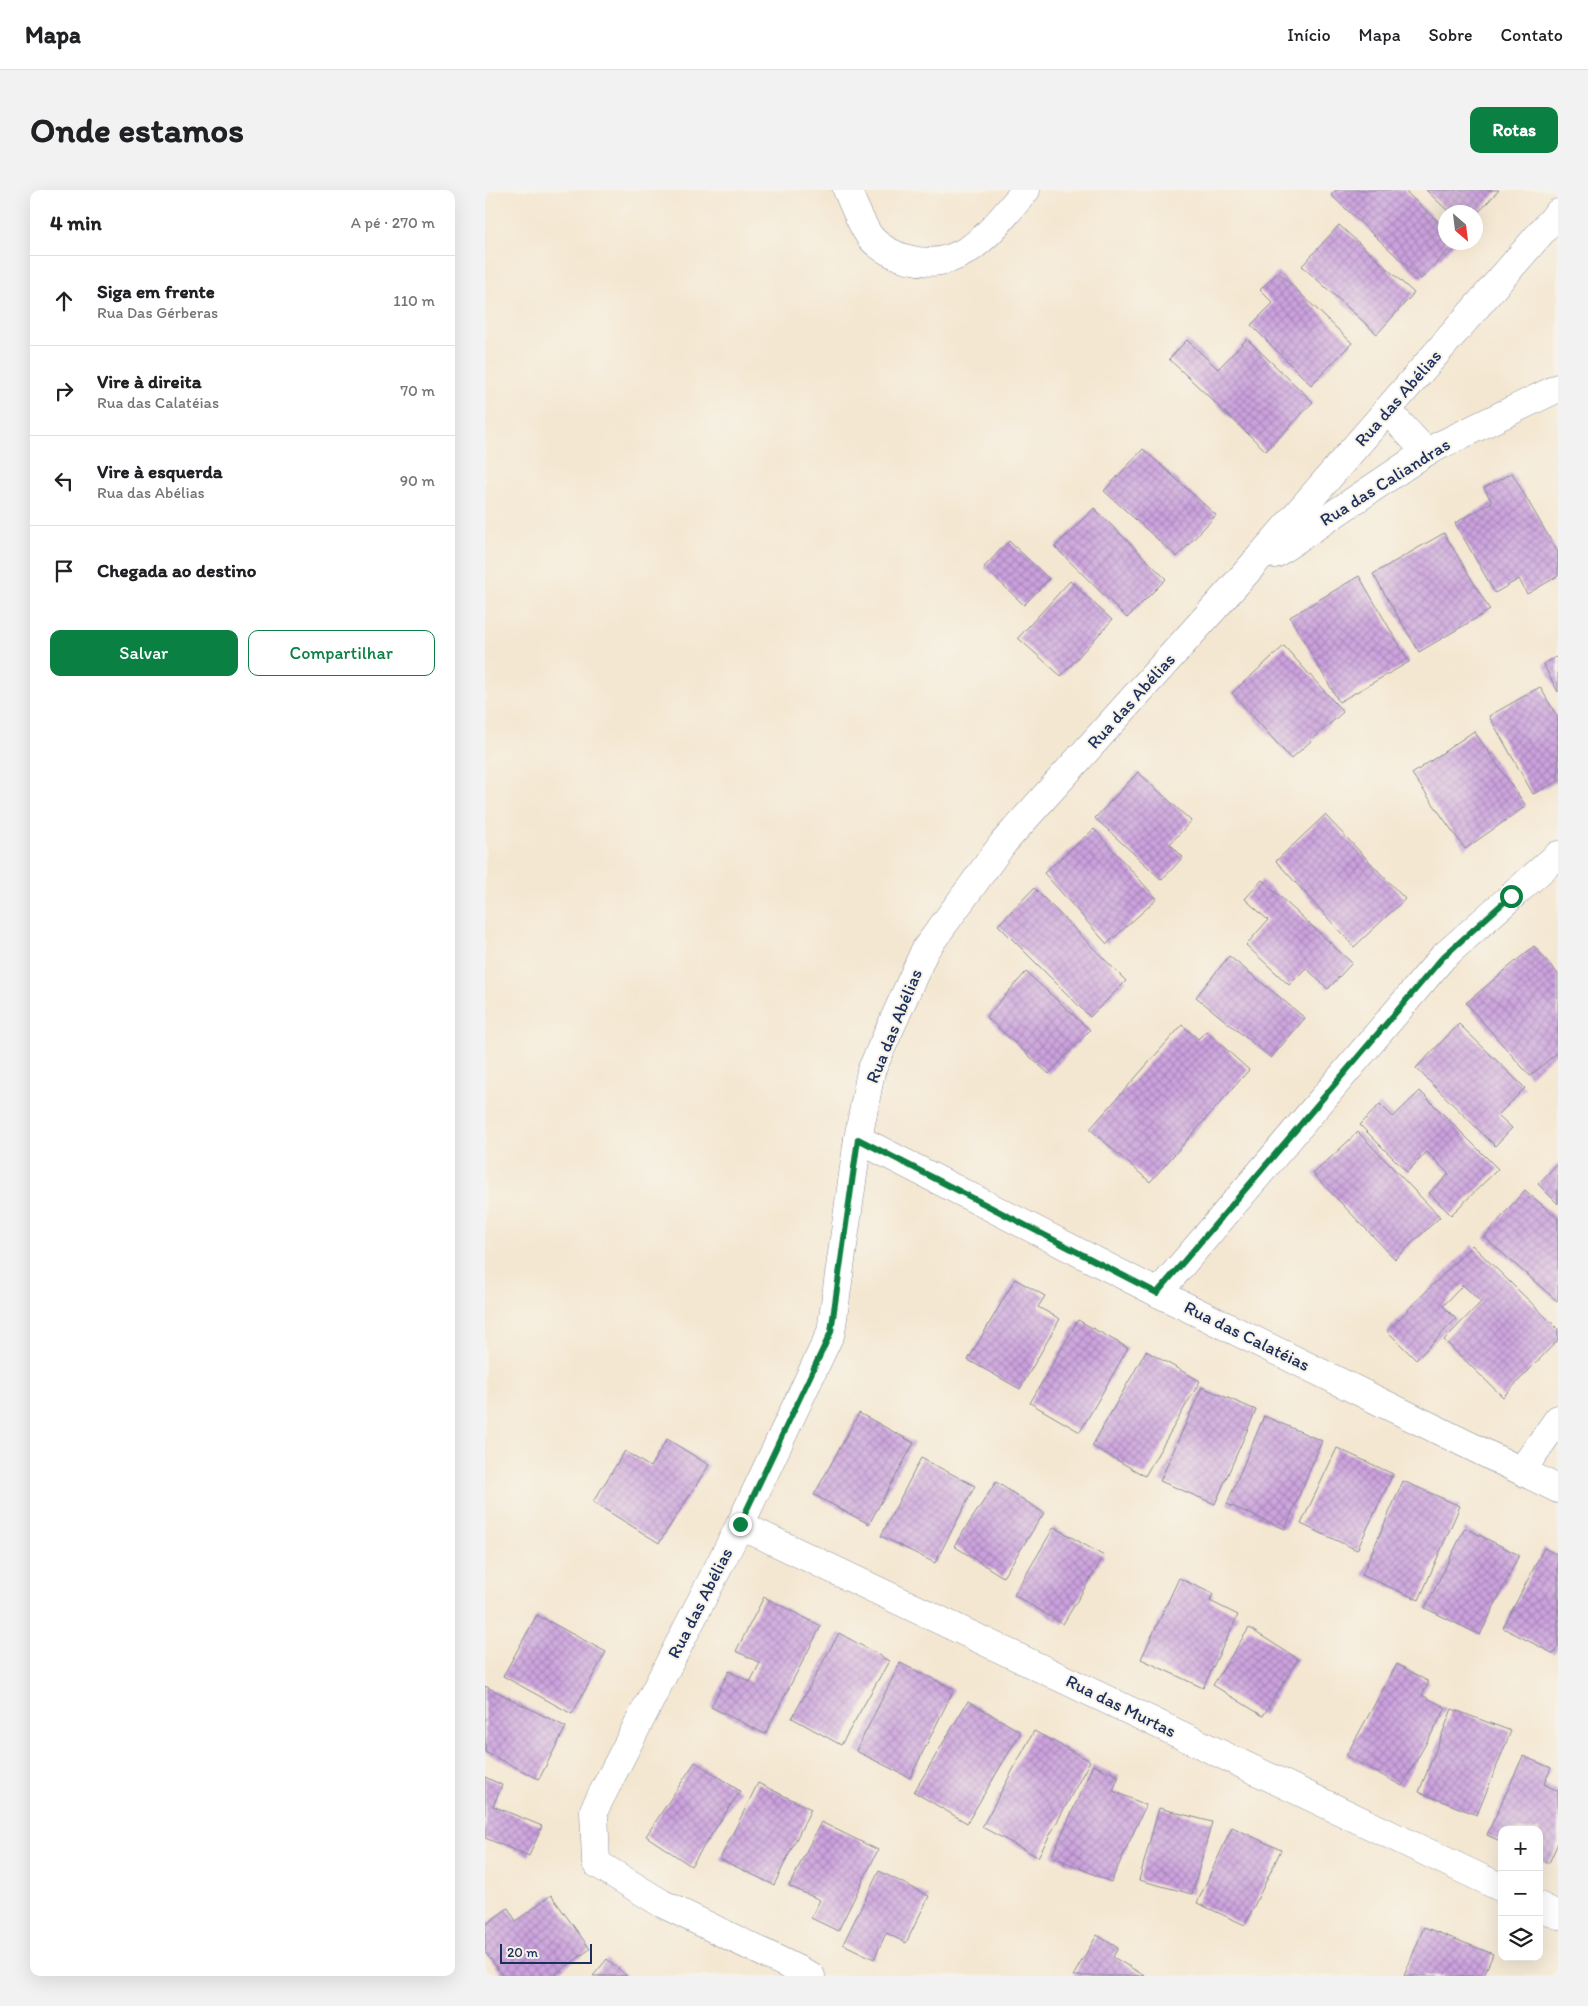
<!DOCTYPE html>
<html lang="pt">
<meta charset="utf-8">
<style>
body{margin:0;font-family:Itim,sans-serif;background:#f2f2f2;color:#202124}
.controls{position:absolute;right:15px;bottom:15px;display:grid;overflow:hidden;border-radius:10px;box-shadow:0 5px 20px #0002}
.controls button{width:45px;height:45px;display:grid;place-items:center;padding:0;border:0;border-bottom:1px solid #e0e0e0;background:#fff;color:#202124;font:25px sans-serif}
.compass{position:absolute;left:953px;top:15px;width:45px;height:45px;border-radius:50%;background:#fff;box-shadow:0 5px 20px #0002;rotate:152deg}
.scale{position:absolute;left:15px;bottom:12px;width:92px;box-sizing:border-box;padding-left:5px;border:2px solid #1b2f5e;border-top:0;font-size:14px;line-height:18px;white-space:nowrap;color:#1b2f5e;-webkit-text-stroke:4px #f7f3e8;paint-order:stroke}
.stop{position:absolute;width:15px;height:15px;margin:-11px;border:4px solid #0b8043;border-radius:50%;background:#fff}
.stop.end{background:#0b8043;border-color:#fff;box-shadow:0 1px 5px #0008}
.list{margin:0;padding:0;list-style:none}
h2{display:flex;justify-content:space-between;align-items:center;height:65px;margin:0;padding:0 20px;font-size:21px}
h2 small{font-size:16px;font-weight:400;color:#757577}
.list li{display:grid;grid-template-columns:32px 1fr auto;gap:15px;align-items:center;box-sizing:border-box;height:90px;padding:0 20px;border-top:1px solid #e0e0e0}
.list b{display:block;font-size:19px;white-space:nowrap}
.list p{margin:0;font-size:16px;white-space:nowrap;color:#757577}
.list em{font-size:16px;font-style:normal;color:#757577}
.actions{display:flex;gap:10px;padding:15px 20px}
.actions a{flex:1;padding:11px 0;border:1px solid #0b8043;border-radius:10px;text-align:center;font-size:18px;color:#0b8043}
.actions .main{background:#0b8043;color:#fff}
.icon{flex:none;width:28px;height:28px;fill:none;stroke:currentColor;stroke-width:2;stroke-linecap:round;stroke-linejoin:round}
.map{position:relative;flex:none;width:1073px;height:1786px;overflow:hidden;border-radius:10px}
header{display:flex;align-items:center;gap:30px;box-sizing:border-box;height:70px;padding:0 25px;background:#fff;border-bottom:1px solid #e0e0e0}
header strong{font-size:24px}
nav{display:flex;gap:28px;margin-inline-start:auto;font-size:18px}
.intro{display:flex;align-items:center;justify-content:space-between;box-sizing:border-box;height:120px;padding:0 30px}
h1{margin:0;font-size:35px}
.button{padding:12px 22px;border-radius:10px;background:#0b8043;color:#fff;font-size:18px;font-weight:700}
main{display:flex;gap:30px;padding:0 30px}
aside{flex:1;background:#fff;border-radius:10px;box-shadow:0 5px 20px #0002}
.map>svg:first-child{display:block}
.building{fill:url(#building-cross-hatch)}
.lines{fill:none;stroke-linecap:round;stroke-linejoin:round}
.minor-casing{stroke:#888b98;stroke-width:29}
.minor{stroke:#fff;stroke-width:28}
.route{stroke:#0b8043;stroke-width:6}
.labels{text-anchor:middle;stroke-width:4;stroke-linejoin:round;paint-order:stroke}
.street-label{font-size:18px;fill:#1b2f5e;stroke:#f7f3e8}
</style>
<header>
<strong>Mapa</strong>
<nav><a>Início</a><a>Mapa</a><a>Sobre</a><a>Contato</a></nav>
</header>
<div class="intro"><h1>Onde estamos</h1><a class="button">Rotas</a></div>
<main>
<aside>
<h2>4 min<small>A pé · 270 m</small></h2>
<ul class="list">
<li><svg class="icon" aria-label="ahead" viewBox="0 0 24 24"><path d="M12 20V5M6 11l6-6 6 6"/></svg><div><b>Siga em frente</b><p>Rua Das Gérberas</p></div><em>110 m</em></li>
<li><svg class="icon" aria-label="right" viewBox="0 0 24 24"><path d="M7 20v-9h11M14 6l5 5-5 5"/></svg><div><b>Vire à direita</b><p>Rua das Calatéias</p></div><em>70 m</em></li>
<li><svg class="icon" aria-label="left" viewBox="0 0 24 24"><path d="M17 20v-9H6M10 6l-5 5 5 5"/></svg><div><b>Vire à esquerda</b><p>Rua das Abélias</p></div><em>90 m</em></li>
<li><svg class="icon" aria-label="arrive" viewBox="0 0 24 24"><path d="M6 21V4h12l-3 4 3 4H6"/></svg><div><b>Chegada ao destino</b></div></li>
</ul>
<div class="actions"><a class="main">Salvar</a><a>Compartilhar</a></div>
</aside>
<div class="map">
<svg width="1073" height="1786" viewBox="0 0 1073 1786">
<defs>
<pattern id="building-cross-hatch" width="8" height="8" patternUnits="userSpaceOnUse" patternTransform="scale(1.25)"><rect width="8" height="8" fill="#cca2de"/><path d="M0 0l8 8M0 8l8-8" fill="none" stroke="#a584b7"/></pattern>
</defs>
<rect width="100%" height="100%" fill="#f7f3e8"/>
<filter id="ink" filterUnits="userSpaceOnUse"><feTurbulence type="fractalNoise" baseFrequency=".02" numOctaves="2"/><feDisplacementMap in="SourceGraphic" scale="10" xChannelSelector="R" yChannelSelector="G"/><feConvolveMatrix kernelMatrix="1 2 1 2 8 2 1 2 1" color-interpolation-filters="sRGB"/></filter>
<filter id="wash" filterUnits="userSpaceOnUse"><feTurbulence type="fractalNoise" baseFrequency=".0096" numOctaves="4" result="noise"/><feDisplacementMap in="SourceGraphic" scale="20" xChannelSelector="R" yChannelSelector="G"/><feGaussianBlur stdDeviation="1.12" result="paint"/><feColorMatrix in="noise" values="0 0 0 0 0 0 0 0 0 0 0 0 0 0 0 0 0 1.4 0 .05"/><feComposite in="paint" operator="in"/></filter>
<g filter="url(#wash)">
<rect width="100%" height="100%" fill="#f4e7d1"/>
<g id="blocks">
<g class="building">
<polygon points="851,0 919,0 961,39 961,52 971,52 936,89 846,5"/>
<polygon points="941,0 1014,0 991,25 991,22 964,22"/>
<polygon points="854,35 929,103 892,144 817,76"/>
<polygon points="793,82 867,153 826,195 766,135 788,113 775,100"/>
<polygon points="762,149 828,212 781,261 684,169 702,150 733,179"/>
<polygon points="658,259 731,325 692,367 619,301"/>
<polygon points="1027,283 1073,363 1073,386 1042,404 1034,389 1010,403 970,333 1007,312 999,298"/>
<polygon points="609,318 681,389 642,428 570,357"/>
<polygon points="959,343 1005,420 934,462 888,384"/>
<polygon points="524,351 564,389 539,415 499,377"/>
<polygon points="874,386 924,472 854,512 805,427"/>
<polygon points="585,391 627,430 576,486 533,448"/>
<polygon points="799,456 858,522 806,569 747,503"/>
<polygon points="1073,466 1073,502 1058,474"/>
<polygon points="1055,497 1073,528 1073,591 1048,604 1004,526"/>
<polygon points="989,541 1041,616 980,659 927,584"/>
<polygon points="653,582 706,631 685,654 698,667 677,690 610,628"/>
<polygon points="840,625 920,709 869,757 791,671"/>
<polygon points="609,639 672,709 622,754 559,683"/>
<polygon points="777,690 867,773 843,799 821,778 804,795 761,755 783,730 760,709"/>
<polygon points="549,698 641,791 605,827 513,735"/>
<polygon points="1049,756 1073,784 1073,862 1045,886 981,813"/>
<polygon points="744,766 820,828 786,868 711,807"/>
<polygon points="541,782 605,840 564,884 501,827"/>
<polygon points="974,834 1040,898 1013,925 1027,938 1010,956 931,878"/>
<polygon points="697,835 713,849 721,841 764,880 665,992 605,939"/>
<polygon points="935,901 1013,979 966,1025 944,1003 964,984 942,962 922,982 875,935 895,914 908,927"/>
<polygon points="873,942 955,1027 910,1069 828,984"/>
<polygon points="1073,973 1073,1014 1053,994"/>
<polygon points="1040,1000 1073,1029 1073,1112 999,1047"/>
<polygon points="987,1055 1073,1139 1073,1150 1018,1207 959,1150 996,1112 978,1095 958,1116 971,1129 931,1170 902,1141"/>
<polygon points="530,1089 560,1106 553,1117 575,1129 535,1199 483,1170"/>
<polygon points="593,1130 643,1158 595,1242 545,1213"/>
<polygon points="661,1161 715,1191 660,1286 607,1256"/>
<polygon points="717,1197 771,1220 730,1314 675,1291"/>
<polygon points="374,1223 429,1253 384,1334 329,1305"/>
<polygon points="779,1226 837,1251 800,1339 742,1314"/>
<polygon points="182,1249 224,1275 174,1353 108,1312 140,1261 165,1277"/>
<polygon points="852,1258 908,1284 872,1360 816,1334"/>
<polygon points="436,1268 490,1296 450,1373 396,1346"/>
<polygon points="918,1291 975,1316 934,1410 877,1385"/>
<polygon points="511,1292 559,1323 518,1387 469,1356"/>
<polygon points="569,1337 619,1366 578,1434 529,1405"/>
<polygon points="980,1338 1034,1365 995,1445 940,1418"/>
<polygon points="1059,1358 1073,1365 1073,1456 1069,1464 1018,1438"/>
<polygon points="694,1388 728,1404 725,1411 753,1425 718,1498 656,1469"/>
<polygon points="279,1407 336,1436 280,1544 226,1517 244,1481 265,1492 275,1473 251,1461"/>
<polygon points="52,1425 121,1462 87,1524 18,1486"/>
<polygon points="764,1438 813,1469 778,1526 728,1495"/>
<polygon points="354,1443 404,1471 356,1555 307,1528"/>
<polygon points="415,1473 469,1499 425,1588 371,1561"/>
<polygon points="912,1474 944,1492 937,1505 961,1518 917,1596 861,1566"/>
<polygon points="0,1496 81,1537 54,1589 0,1562"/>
<polygon points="483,1511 536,1542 482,1633 429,1602"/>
<polygon points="967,1519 1026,1541 992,1625 934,1602"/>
<polygon points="549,1541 605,1571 553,1667 497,1637"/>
<polygon points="1038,1566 1066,1578 1059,1594 1073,1601 1073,1653 1064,1673 1054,1669 1054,1640 1017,1640 1017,1652 1002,1645"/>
<polygon points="210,1572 255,1601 206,1676 161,1646"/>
<polygon points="608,1575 634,1586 628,1601 661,1615 626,1692 567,1666"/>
<polygon points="0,1587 17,1595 8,1616 57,1636 44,1666 0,1648"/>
<polygon points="273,1593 326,1619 289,1695 235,1669"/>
<polygon points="674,1618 727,1632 707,1704 654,1690"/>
<polygon points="336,1632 393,1660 353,1741 326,1728 335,1710 304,1696"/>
<polygon points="747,1637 796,1660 760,1735 712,1713"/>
<polygon points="394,1681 444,1706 421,1753 401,1743 389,1769 358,1754"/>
<polygon points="66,1705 105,1759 71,1784 72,1786 18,1786 0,1762 0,1735 23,1718 31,1731"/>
<polygon points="939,1737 1008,1764 999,1786 919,1786"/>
<polygon points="612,1745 633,1758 628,1767 660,1786 588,1786"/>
<polygon points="122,1769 142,1786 108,1786"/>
</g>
</g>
</g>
<g filter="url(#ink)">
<use href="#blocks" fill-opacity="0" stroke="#888b98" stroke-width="1"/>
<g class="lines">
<g class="minor-casing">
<g id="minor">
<path d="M362,0C368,13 377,37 386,48C395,58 410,66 423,69C479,84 509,37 541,0"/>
<polyline points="902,220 941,262"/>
<polyline points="790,364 941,262 1073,198"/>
<polyline points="373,949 673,1103 1073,1299"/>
<polyline points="673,1103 958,767 1073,665"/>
<polyline points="1037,1280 1073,1229"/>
<polyline points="255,1335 1017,1698"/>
<polyline points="1054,1716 1073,1725"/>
<polyline points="326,1786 176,1713 111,1673 109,1620 255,1335 346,1142 373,949 386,881 440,760 519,652 760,384 1073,23"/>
</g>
</g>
<use href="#minor" class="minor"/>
</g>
</g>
<g class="lines" filter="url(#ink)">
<polyline class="route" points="255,1334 346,1142 373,949 672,1103 958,767 1026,706"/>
</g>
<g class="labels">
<g class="street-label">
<text transform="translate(913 208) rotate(-49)" y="6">Rua das Abélias</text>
<text transform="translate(900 292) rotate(-32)" y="6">Rua das Caliandras</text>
<text transform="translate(646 511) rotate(-48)" y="6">Rua das Abélias</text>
<text transform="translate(409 836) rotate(-68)" y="6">Rua das Abélias</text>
<text transform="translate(762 1146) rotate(26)" y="6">Rua das Calatéias</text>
<text transform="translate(215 1413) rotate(-63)" y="6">Rua das Abélias</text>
<text transform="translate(636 1516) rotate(26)" y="6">Rua das Murtas</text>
</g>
</g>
</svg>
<div class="controls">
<button>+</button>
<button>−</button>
<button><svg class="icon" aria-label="layers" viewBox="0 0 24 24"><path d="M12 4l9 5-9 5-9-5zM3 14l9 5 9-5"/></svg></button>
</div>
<svg class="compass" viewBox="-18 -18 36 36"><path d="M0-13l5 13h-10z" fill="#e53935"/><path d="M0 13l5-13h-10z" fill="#757577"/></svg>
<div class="scale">20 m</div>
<div class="stop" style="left:1026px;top:706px"></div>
<div class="stop end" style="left:255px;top:1334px"></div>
</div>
</main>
